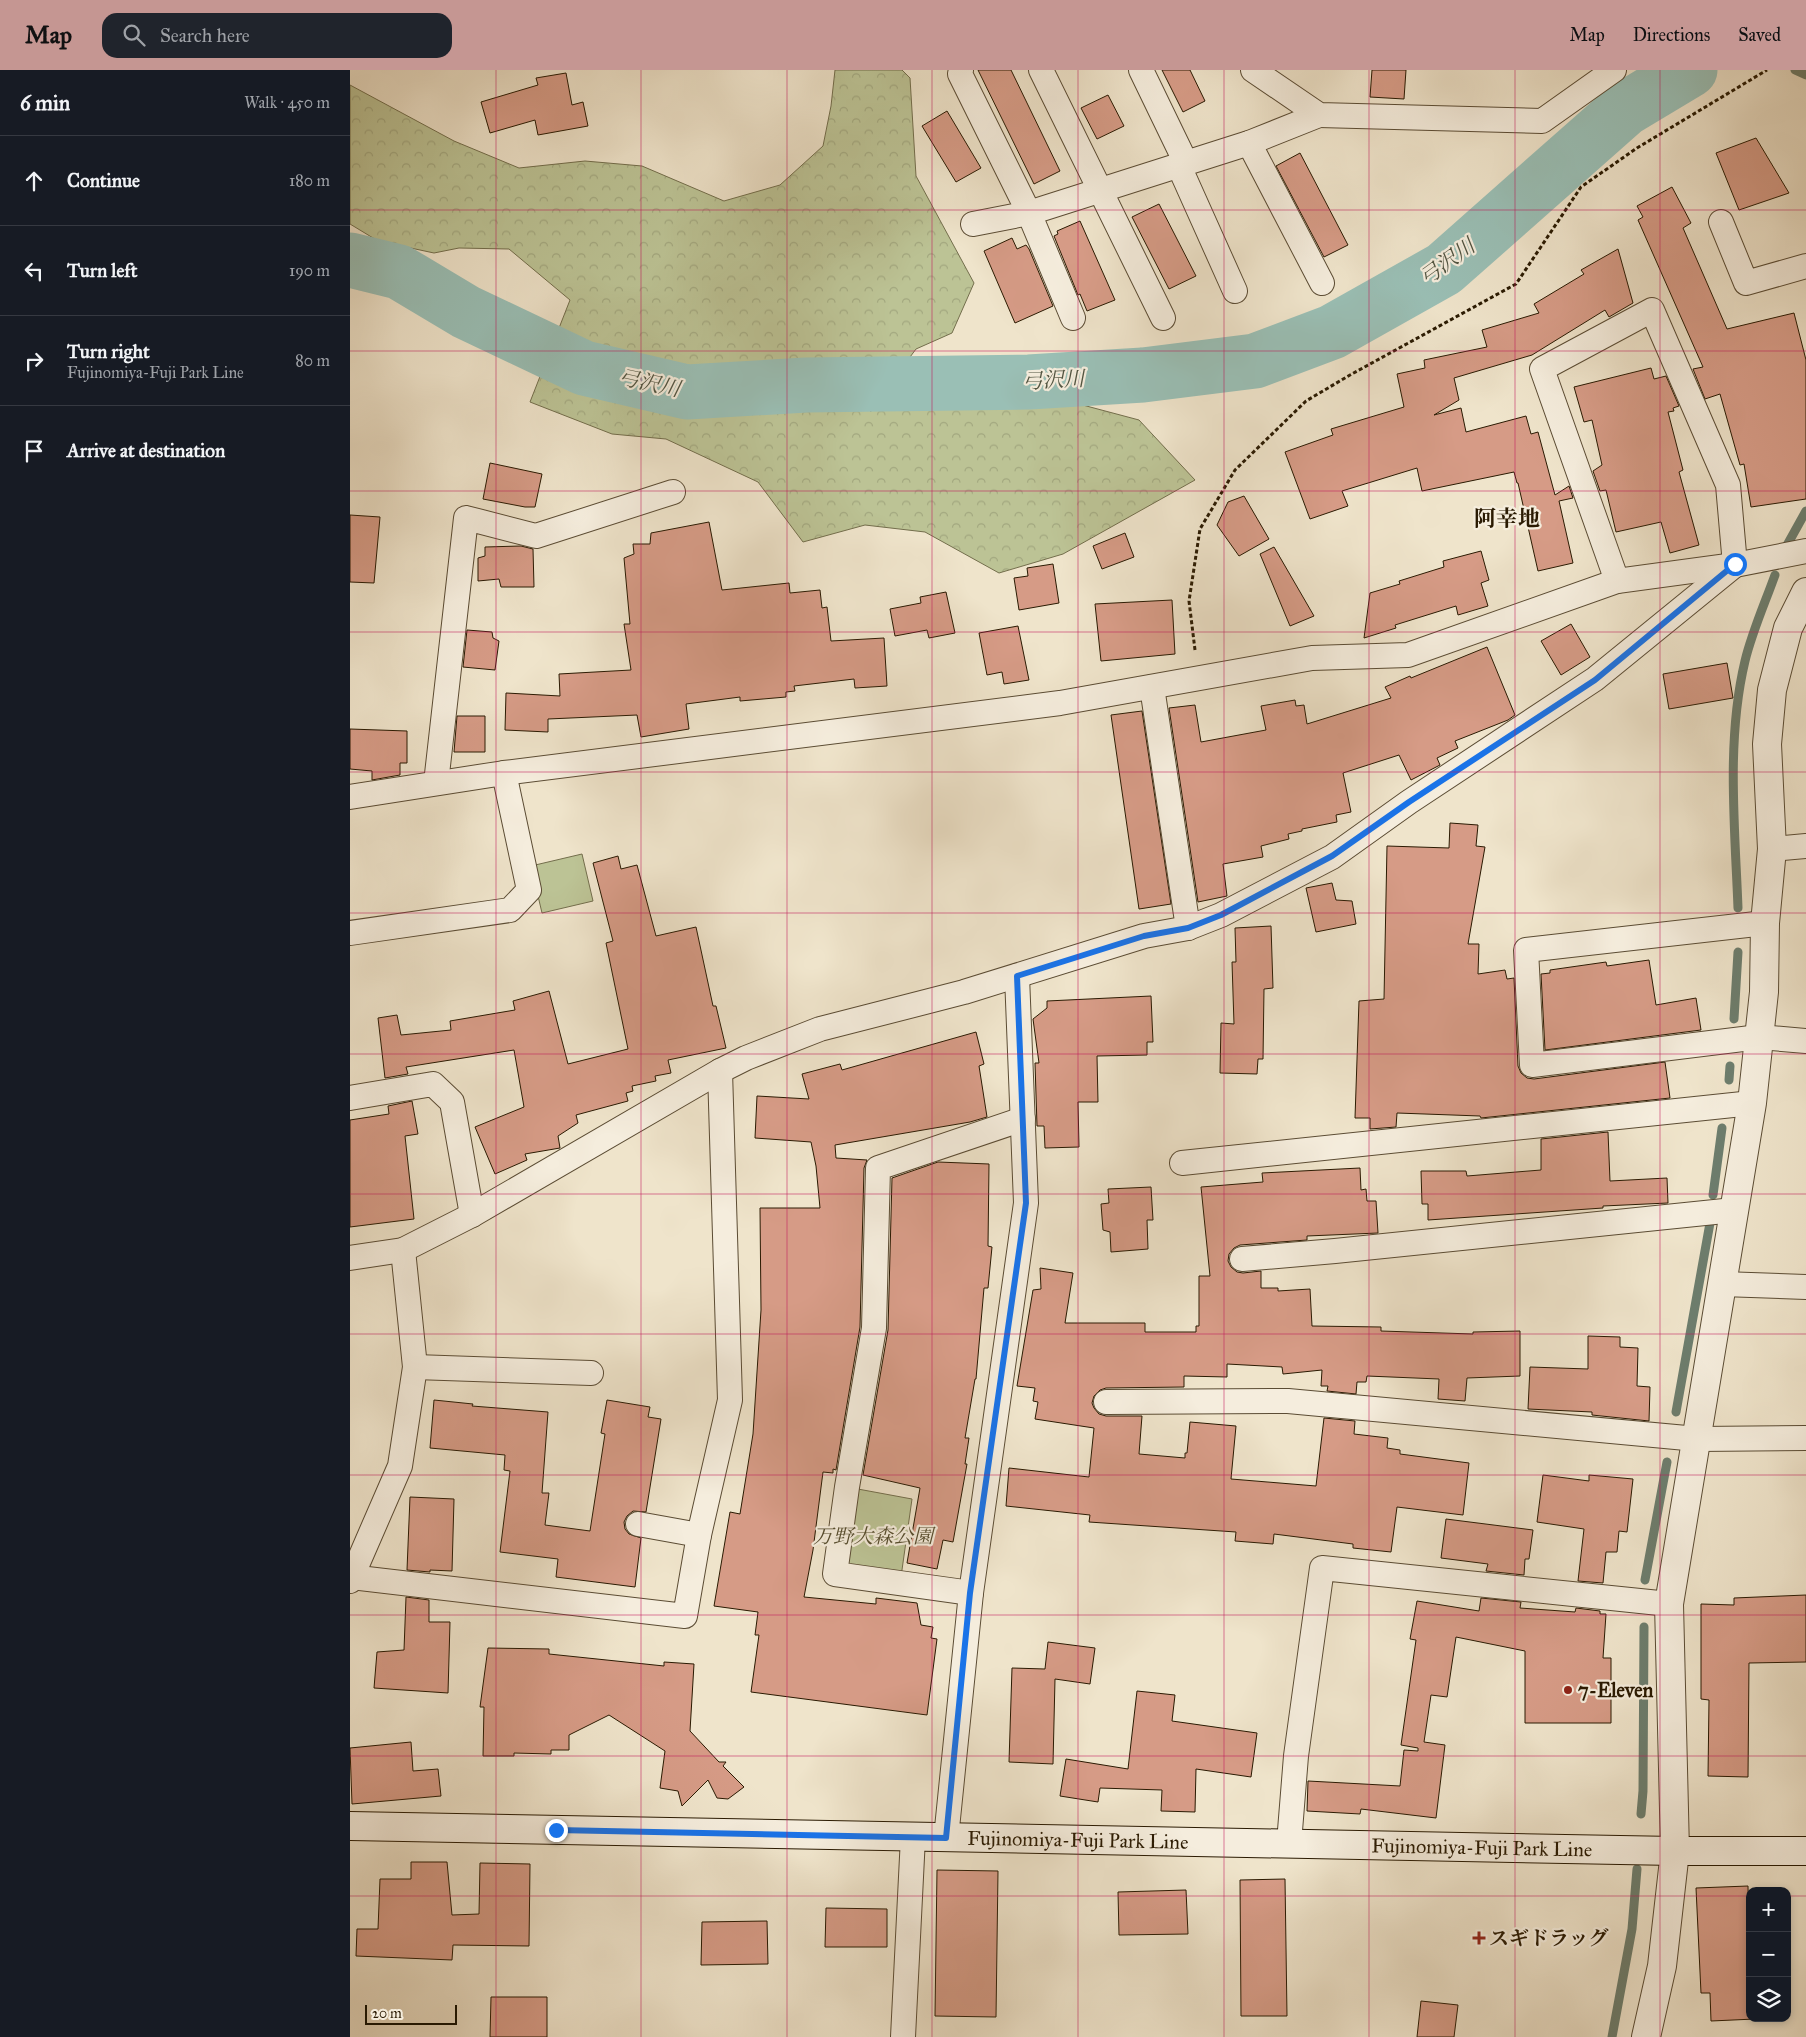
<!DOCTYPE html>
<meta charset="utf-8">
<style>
body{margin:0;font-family:"IM FELL Great Primer","Noto Serif JP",serif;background:#20242c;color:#f1f3f6}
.controls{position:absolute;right:15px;bottom:15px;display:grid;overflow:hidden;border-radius:10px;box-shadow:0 2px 8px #0003}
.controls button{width:45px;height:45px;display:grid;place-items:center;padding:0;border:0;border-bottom:1px solid #363941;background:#171b24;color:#f1f3f6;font:25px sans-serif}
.scale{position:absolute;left:15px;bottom:12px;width:92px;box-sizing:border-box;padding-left:5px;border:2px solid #2a1a02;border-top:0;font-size:14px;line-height:18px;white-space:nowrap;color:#2a1a02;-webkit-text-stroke:4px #f5eddd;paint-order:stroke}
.stop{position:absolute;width:15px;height:15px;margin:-11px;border:4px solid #1a73e8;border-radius:50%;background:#fff}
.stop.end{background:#1a73e8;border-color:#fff;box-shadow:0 1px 5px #0008}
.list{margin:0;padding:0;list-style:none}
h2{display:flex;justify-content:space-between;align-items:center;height:65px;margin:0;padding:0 20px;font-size:21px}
h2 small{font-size:16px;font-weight:400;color:#9ea1a6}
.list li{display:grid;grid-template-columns:32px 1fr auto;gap:15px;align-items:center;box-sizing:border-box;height:90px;padding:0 20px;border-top:1px solid #363941}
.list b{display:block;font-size:19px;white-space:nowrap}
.list p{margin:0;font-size:16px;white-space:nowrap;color:#9ea1a6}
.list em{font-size:16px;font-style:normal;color:#9ea1a6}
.icon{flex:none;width:28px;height:28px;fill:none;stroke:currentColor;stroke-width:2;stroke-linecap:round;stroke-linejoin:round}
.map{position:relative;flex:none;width:1456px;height:1967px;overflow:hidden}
header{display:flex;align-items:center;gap:30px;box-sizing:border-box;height:70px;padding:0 25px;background:#c59692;color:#111}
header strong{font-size:24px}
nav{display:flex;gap:28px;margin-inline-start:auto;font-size:18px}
.search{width:350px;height:45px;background:#20242c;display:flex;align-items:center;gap:12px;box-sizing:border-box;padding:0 18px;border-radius:15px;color:#9ea1a6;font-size:19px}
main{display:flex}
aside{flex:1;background:#171b24}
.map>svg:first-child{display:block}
.green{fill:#bcc395;stroke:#736e4c}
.forest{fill:url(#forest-crowns);stroke:#736e4c}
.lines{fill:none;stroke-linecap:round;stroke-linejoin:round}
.stream{stroke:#6d7d6d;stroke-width:9}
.river{stroke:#9abfb5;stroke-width:55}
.building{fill:#d69b86;stroke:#2a1a02}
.minor-casing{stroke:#5b4c34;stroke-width:26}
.tertiary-casing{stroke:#5b4c34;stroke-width:30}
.secondary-casing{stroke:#2a1a02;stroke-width:30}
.path{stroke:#2a1a02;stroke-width:3;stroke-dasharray:4 2.5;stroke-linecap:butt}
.minor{stroke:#f5eddd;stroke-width:24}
.tertiary{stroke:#f5eddd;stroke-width:28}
.secondary{stroke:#f5eddd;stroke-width:28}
.route{stroke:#1a73e8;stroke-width:6}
.grid{fill:none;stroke:#c2185b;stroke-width:1;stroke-opacity:0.55}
.poi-dot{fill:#8f2418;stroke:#f5eddd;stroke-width:2}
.labels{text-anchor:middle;stroke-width:4.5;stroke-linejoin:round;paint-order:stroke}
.park-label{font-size:20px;font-style:italic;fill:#564d2e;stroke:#f5eddd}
.poi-label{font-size:20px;font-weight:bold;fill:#2a1a02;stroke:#f5eddd;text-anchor:start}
.street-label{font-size:20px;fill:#2a1a02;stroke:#f5eddd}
.water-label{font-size:21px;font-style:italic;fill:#515441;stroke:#f5eddd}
.quarter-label{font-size:22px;font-weight:bold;fill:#2a1a02;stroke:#f5eddd}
</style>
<header>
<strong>Map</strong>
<div class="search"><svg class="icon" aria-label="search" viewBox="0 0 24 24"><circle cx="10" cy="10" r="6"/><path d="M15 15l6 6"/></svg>Search here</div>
<nav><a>Map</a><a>Directions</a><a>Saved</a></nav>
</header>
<main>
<aside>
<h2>6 min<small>Walk · 450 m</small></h2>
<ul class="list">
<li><svg class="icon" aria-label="ahead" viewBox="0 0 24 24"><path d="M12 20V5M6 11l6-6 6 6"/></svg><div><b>Continue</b></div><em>180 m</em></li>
<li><svg class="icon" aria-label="left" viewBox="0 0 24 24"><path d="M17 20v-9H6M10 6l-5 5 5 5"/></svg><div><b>Turn left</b></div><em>190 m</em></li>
<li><svg class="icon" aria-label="right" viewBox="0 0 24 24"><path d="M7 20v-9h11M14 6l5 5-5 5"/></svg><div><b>Turn right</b><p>Fujinomiya-Fuji Park Line</p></div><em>80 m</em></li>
<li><svg class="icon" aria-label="arrive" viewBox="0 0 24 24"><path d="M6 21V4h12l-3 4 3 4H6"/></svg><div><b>Arrive at destination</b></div></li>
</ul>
</aside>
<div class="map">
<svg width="1456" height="1967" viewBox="0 0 1456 1967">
<defs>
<pattern id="forest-crowns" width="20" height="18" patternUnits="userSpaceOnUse" patternTransform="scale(1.25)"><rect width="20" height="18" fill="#bcc395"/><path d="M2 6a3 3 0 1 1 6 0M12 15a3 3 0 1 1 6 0" fill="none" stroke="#a2a77f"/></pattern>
</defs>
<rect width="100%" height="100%" fill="#efe4cb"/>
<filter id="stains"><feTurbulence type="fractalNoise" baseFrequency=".004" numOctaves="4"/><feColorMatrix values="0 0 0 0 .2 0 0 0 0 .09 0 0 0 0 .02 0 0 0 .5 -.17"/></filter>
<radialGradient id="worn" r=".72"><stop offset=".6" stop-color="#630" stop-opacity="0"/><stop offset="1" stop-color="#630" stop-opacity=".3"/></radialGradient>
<g class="green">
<polygon points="232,784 243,831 192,843 181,796"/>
<polygon points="497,1417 562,1429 550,1514 485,1504"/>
</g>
<polygon class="forest" points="485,0 552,0 560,8 566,106 624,213 602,263 566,279 520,341 650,313 789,350 845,410 713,484 649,503 575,462 515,455 453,472 408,412 316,369 262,364 180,332 220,230 159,179 109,178 84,183 28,171 0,154 0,15 104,71 169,98 235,91 292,96 374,131 430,115 473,76 481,36"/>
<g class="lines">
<g class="stream">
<polyline points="1445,0 1456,5"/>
<polyline points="1436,477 1456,441"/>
<path d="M1388,838C1385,758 1376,670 1395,591C1402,562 1415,533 1425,505"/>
<polyline points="1384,949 1388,882"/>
<polyline points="1379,1010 1380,996"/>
<polyline points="1363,1125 1372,1058"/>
<polyline points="1326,1342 1360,1153"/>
<polyline points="1295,1510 1317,1392"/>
<polyline points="1291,1744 1293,1721 1294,1557"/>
<polyline points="1262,1967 1282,1859 1287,1799"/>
</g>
<polyline class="river" points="0,190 49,202 116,242 234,298 337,322 456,315 679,312 793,305 905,291 982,262 1094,199 1275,39 1340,0"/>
</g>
<g class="building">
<polygon points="628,0 661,0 710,101 684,114"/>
<polygon points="812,0 840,0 855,31 833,42"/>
<polygon points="1022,0 1056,0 1054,29 1020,27"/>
<polygon points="216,3 222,35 233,32 238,56 188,65 185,50 140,63 131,32 188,15 186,8"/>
<polygon points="758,25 774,56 747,69 731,38"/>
<polygon points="597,41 631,98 606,112 572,56"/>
<polygon points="1406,68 1439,123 1389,140 1366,83"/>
<polygon points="950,83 998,175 974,187 926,96"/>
<polygon points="1322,117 1341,153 1333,158 1377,259 1444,243 1456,290 1456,429 1401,437 1394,394 1390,395 1370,324 1355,329 1343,299 1353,297 1288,150 1293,147 1287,136"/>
<polygon points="809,134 846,206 819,219 782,147"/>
<polygon points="730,151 765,230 737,241 730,224 728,225 704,166 708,164 707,161"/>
<polygon points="662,168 667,179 676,175 679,179 703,236 665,253 634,181"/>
<polygon points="1268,179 1283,233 1259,247 1255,240 1182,285 1104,308 1109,330 1084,345 1111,338 1116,362 1176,346 1181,364 1188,362 1205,425 1219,416 1223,428 1209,431 1223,493 1188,501 1168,413 1167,413 1164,402 1072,421 1067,398 992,421 998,436 960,449 935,382 983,365 981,359 1054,337 1047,304 1075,298 1074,290 1137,277 1132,260 1189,243 1184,234 1234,204 1231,200"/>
<polygon points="1301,298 1304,309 1316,306 1329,336 1323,338 1324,341 1318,342 1333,400 1329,402 1349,475 1320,483 1311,452 1266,462 1256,420 1250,421 1243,401 1252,395 1242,350 1234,352 1224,317"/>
<polygon points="140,393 192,404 185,437 175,437 133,429"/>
<polygon points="894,426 919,469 889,486 867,455 878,432"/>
<polygon points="0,445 30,447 24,513 0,512"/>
<polygon points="359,452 372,520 439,513 440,523 470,520 472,538 477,537 481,571 534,568 537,616 505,618 504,609 444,616 445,621 436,622 436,627 390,631 390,627 336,634 339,659 291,667 287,645 198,649 198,662 155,660 156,623 210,626 209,604 281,600 274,554 280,554 274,488 284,484 283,474 300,474 301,463"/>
<polygon points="775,463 784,487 752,499 743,476"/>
<polygon points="171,476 183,479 184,517 151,517 149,509 128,511 128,488 135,486 135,477"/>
<polygon points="924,477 964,546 940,556 910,484"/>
<polygon points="1131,481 1139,510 1131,513 1138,536 1108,545 1106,536 1045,555 1046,558 1014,568 1020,523 1050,514 1049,511 1094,497 1093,491"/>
<polygon points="703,494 709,533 669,540 664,508 678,506 677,498"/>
<polygon points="596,522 605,563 579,568 577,560 545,566 540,539 571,533 570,527"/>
<polygon points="822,530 825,584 751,591 745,534"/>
<polygon points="1221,554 1240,587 1211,605 1191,571"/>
<polygon points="668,556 679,610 654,614 652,602 637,605 629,563"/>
<polygon points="117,560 142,562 143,568 149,571 145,600 113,597"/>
<polygon points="1137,577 1165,645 1158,650 1105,671 1108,678 1087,688 1090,695 1061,710 1049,685 993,703 1001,742 986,745 987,752 952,759 952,761 938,764 939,769 911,776 913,787 873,794 877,826 848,832 819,638 845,635 851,672 916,660 911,636 945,630 946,636 954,635 957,654 1041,628 1035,617 1060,606 1061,608"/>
<polygon points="1377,593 1383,628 1319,639 1313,604"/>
<polygon points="792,641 821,834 789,839 761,645"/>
<polygon points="107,646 135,646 135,682 104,682"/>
<polygon points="0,659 57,661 57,693 50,693 50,705 22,710 22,701 0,699"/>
<polygon points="1100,753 1128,755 1126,776 1135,777 1118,874 1129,874 1128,904 1155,900 1157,909 1164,908 1168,996 1171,1003 1177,1008 1184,1009 1315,992 1320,1028 1131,1048 1130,1046 1047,1043 1046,1057 1020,1059 1020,1048 1005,1048 1009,931 1034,929 1037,776 1099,778"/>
<polygon points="268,786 271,799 287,795 306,866 346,857 363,936 366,936 376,978 318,990 321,1003 305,1006 306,1011 282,1016 283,1021 276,1023 278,1031 226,1045 228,1053 208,1066 210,1078 175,1084 177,1090 145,1104 125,1057 174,1037 164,980 56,997 58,1004 35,1008 28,948 47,945 51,965 101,960 100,951 165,940 163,931 199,921 218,994 278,979 256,873 263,871 243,793"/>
<polygon points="982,813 986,830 1002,831 1006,854 966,862 956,818"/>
<polygon points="921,856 923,918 914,919 913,989 908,989 907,1004 870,1003 871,953 884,954 882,892 886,892 885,858"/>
<polygon points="1299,890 1306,935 1346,928 1351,960 1195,980 1191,904 1200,903 1200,900 1256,892 1257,896"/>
<polygon points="801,926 803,972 797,972 797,985 747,986 748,1032 728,1032 729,1077 695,1078 694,1056 687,1056 685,993 689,993 683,949 697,938 697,931"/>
<polygon points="626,962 634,994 629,996 637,1047 620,1052 485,1075 486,1088 517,1090 514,1098 510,1257 486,1400 483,1399 483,1403 473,1402 463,1480 454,1527 526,1534 526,1528 567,1533 571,1555 583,1557 581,1568 587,1569 577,1645 401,1622 409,1565 405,1565 408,1542 364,1536 380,1442 390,1444 403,1364 411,1240 410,1138 470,1138 466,1096 461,1072 405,1068 407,1026 459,1029 452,1004 490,994 492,1000"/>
<polygon points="62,1031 68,1064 55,1066 64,1149 0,1157 0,1050 39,1044 38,1036"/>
<polygon points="1258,1062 1260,1111 1317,1108 1318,1133 1253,1136 1253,1138 1078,1150 1078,1134 1072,1134 1071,1101 1116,1101 1117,1106 1191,1100 1191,1069"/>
<polygon points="588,1092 639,1094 638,1176 642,1177 638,1218 634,1218 626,1309 625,1309 615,1368 619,1368 615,1394 617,1394 603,1472 593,1470 587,1499 557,1493 570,1418 513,1405 538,1260 542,1108"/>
<polygon points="1010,1098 1011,1120 1016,1119 1017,1131 1026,1131 1028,1163 957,1166 957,1170 890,1175 884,1178 879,1184 878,1191 881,1197 887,1202 893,1203 911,1201 911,1218 928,1218 928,1221 960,1219 962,1256 1031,1257 1031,1261 1123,1264 1123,1262 1170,1261 1170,1306 1117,1308 1115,1331 1088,1329 1089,1309 1017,1306 1016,1312 1007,1312 1006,1324 977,1321 978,1316 971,1316 972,1300 933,1304 932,1297 877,1294 877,1307 834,1306 834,1317 756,1318 750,1320 744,1326 742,1333 744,1338 749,1344 756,1346 792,1346 789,1384 835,1388 835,1383 837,1383 840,1352 886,1356 881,1409 966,1416 974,1348 1005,1351 1004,1364 1038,1368 1037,1378 1050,1380 1050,1384 1119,1393 1113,1445 1047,1437 1041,1482 1003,1478 1003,1474 924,1464 923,1474 885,1471 886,1462 739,1452 740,1445 656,1436 659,1398 739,1407 744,1358 685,1349 688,1332 683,1331 685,1318 667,1316 683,1220 691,1219 690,1198 723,1203 715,1253 795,1253 795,1262 846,1262 846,1256 849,1256 849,1206 860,1206 851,1117 913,1112 912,1103"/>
<polygon points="801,1117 803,1150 797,1150 798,1179 761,1182 760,1162 753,1160 751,1134 759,1133 758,1119"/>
<polygon points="1238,1266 1270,1267 1270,1277 1288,1278 1287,1316 1300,1317 1299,1351 1242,1345 1242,1342 1178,1339 1180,1297 1238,1299"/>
<polygon points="84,1330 123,1334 122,1336 198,1342 192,1423 199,1423 195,1455 240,1461 255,1364 251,1363 257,1330 300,1337 298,1347 311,1349 296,1442 283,1441 277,1446 274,1452 275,1459 279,1464 291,1468 285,1517 206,1507 208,1489 150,1482 160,1401 154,1400 155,1385 80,1378"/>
<polygon points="1193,1405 1239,1411 1239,1405 1283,1409 1277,1462 1269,1461 1267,1482 1256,1482 1253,1513 1228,1511 1234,1459 1187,1452"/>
<polygon points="60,1427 104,1429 102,1501 80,1500 80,1502 57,1500"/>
<polygon points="1096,1449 1183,1460 1179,1489 1175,1489 1174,1505 1136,1501 1138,1494 1091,1488"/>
<polygon points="1456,1525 1456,1592 1399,1593 1398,1707 1358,1706 1359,1630 1351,1629 1351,1534 1384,1535 1384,1528"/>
<polygon points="56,1527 79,1530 79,1552 100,1552 98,1623 24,1618 27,1582 54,1580"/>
<polygon points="1131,1528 1171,1532 1170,1538 1225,1542 1226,1538 1250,1541 1250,1544 1256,1544 1253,1588 1261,1588 1261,1653 1175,1653 1175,1581 1106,1567 1097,1627 1081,1625 1074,1672 1095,1675 1086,1748 1011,1739 1010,1744 957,1741 958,1711 1050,1716 1054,1680 1068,1681 1068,1678 1051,1675 1066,1570 1060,1569 1067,1531 1129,1541"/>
<polygon points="698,1572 745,1578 740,1614 705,1609 703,1694 659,1692 662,1598 695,1599"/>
<polygon points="138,1578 199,1579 199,1584 314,1596 314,1592 344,1594 340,1661 369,1692 376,1692 373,1696 394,1717 378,1729 367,1728 358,1710 332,1736 328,1721 310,1718 315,1681 259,1645 219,1665 219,1680 201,1680 201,1684 164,1683 164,1686 133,1686 134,1637 130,1637"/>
<polygon points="787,1621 825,1625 822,1651 907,1663 901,1707 846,1699 845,1742 811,1741 812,1720 750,1718 748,1732 710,1726 716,1689 778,1699"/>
<polygon points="61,1672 63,1701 88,1699 91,1726 2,1734 0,1678"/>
<polygon points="61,1792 97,1792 102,1845 129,1844 130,1793 180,1794 179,1876 103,1875 102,1890 6,1886 7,1859 28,1859 30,1809 61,1809"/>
<polygon points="587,1800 648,1801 646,1947 585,1946"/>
<polygon points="935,1809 937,1946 891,1946 890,1810"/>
<polygon points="1398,1816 1400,1948 1405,1949 1361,1951 1360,1923 1351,1923 1346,1818"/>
<polygon points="836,1820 838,1864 769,1865 768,1822"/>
<polygon points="476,1838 537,1839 537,1877 475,1877"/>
<polygon points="417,1851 418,1894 351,1895 352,1852"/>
<polygon points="141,1927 197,1927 197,1967 140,1967"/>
<polygon points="1071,1931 1108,1935 1104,1967 1067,1967"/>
</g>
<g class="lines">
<g class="minor-casing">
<g id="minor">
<polyline points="611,0 610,4 679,143 723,248"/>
<polyline points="691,0 813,248"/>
<polyline points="791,0 836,93"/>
<polyline points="903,0 969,45 1192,51 1264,0"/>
<polyline points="899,73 972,213"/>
<polyline points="829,96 885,221"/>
<polyline points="1371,152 1396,213 1456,196"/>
<polyline points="623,154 679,143 899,73 969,45"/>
<polyline points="802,617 838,858"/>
<polyline points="86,713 116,448 186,466 323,422"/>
<polyline points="0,727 154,703 710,633 962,588 1058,585 1267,511 1385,495 1456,481"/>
<polyline points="1422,779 1456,776"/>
<polyline points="1415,853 1176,880 1182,995 1409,967 1456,971"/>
<polyline points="0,863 160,840 179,820 154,703"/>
<polyline points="0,1028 83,1014 102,1032 122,1145"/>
<polyline points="832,1093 1402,1033"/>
<polyline points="0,1188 53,1180 122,1145 370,1001 396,988 470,959 614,922 794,866 838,858 871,845 982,787 1059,732 1245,609 1385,495 1378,415 1302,240 1192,299 1267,511"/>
<polyline points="892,1189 985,1181 1384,1140"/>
<polyline points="1372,1214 1456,1217"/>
<polyline points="65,1297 241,1303"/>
<polyline points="756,1332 938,1331 1347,1369 1456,1368"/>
<polyline points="288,1454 349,1465"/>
<polyline points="0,1507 335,1546 349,1465 380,1330 370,1001"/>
<polyline points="0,1511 50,1396 65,1297 53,1180"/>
<polyline points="621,1523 485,1504 497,1417 524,1258 528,1098 673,1049"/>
<polyline points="596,1768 621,1523 676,1133 667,906"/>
<polyline points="939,1773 946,1686 972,1498 1319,1534"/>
<polyline points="553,1967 563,1767"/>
</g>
</g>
<g class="tertiary-casing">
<polyline id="tertiary" points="1296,1967 1312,1896 1325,1781 1319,1534 1402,1033 1414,922 1415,853 1422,779 1417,674 1422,620 1438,558 1456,522"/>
</g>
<g class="secondary-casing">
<g id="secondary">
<path id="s1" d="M0,1756L1325,1781H1456"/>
</g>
</g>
<polyline class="path" points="845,580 839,531 850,459 885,400 956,331 1000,305 1166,214 1231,117 1287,78 1417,0"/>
<use href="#minor" class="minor"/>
<use href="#tertiary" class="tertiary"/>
<use href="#secondary" class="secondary"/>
</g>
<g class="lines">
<polyline class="route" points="206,1760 596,1768 620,1523 676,1133 667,906 794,866 838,858 871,845 982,786 1059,732 1245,610 1385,494"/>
</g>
<path class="grid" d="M146,0V1967M291,0V1967M437,0V1967M582,0V1967M728,0V1967M874,0V1967M1019,0V1967M1165,0V1967M1310,0V1967M0,140H1456M0,281H1456M0,421H1456M0,562H1456M0,702H1456M0,843H1456M0,984H1456M0,1124H1456M0,1264H1456M0,1405H1456M0,1545H1456M0,1686H1456M0,1826H1400M1437,1826H1456"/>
<g class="poi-dot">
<circle cx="1218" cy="1620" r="5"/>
<path d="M1126.5 1860.5h5v5h5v5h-5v5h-5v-5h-5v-5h5z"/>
</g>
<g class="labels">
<g class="park-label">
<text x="523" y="1473">万野大森公園</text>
</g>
<g class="poi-label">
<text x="1228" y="1627">7-Eleven</text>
<text x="1139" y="1875">スギドラッグ</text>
</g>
<g class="street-label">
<text dy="7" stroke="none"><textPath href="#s1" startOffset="728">Fujinomiya-Fuji Park Line</textPath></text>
<text dy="7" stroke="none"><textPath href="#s1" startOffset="1132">Fujinomiya-Fuji Park Line</textPath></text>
</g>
<g class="water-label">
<text transform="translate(1097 192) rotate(-36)" y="7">弓沢川</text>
<text transform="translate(703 310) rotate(-3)" y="7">弓沢川</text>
<text transform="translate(299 313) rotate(12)" y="7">弓沢川</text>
</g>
<g class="quarter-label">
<text x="1157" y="456">阿幸地</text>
</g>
</g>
<rect width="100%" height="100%" filter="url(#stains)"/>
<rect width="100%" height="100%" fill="url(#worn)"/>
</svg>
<div class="controls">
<button>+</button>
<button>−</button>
<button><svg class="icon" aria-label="layers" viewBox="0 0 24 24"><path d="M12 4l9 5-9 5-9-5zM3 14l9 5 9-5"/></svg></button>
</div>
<div class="scale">20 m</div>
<div class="stop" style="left:1385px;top:494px"></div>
<div class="stop end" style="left:206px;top:1760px"></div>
</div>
</main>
